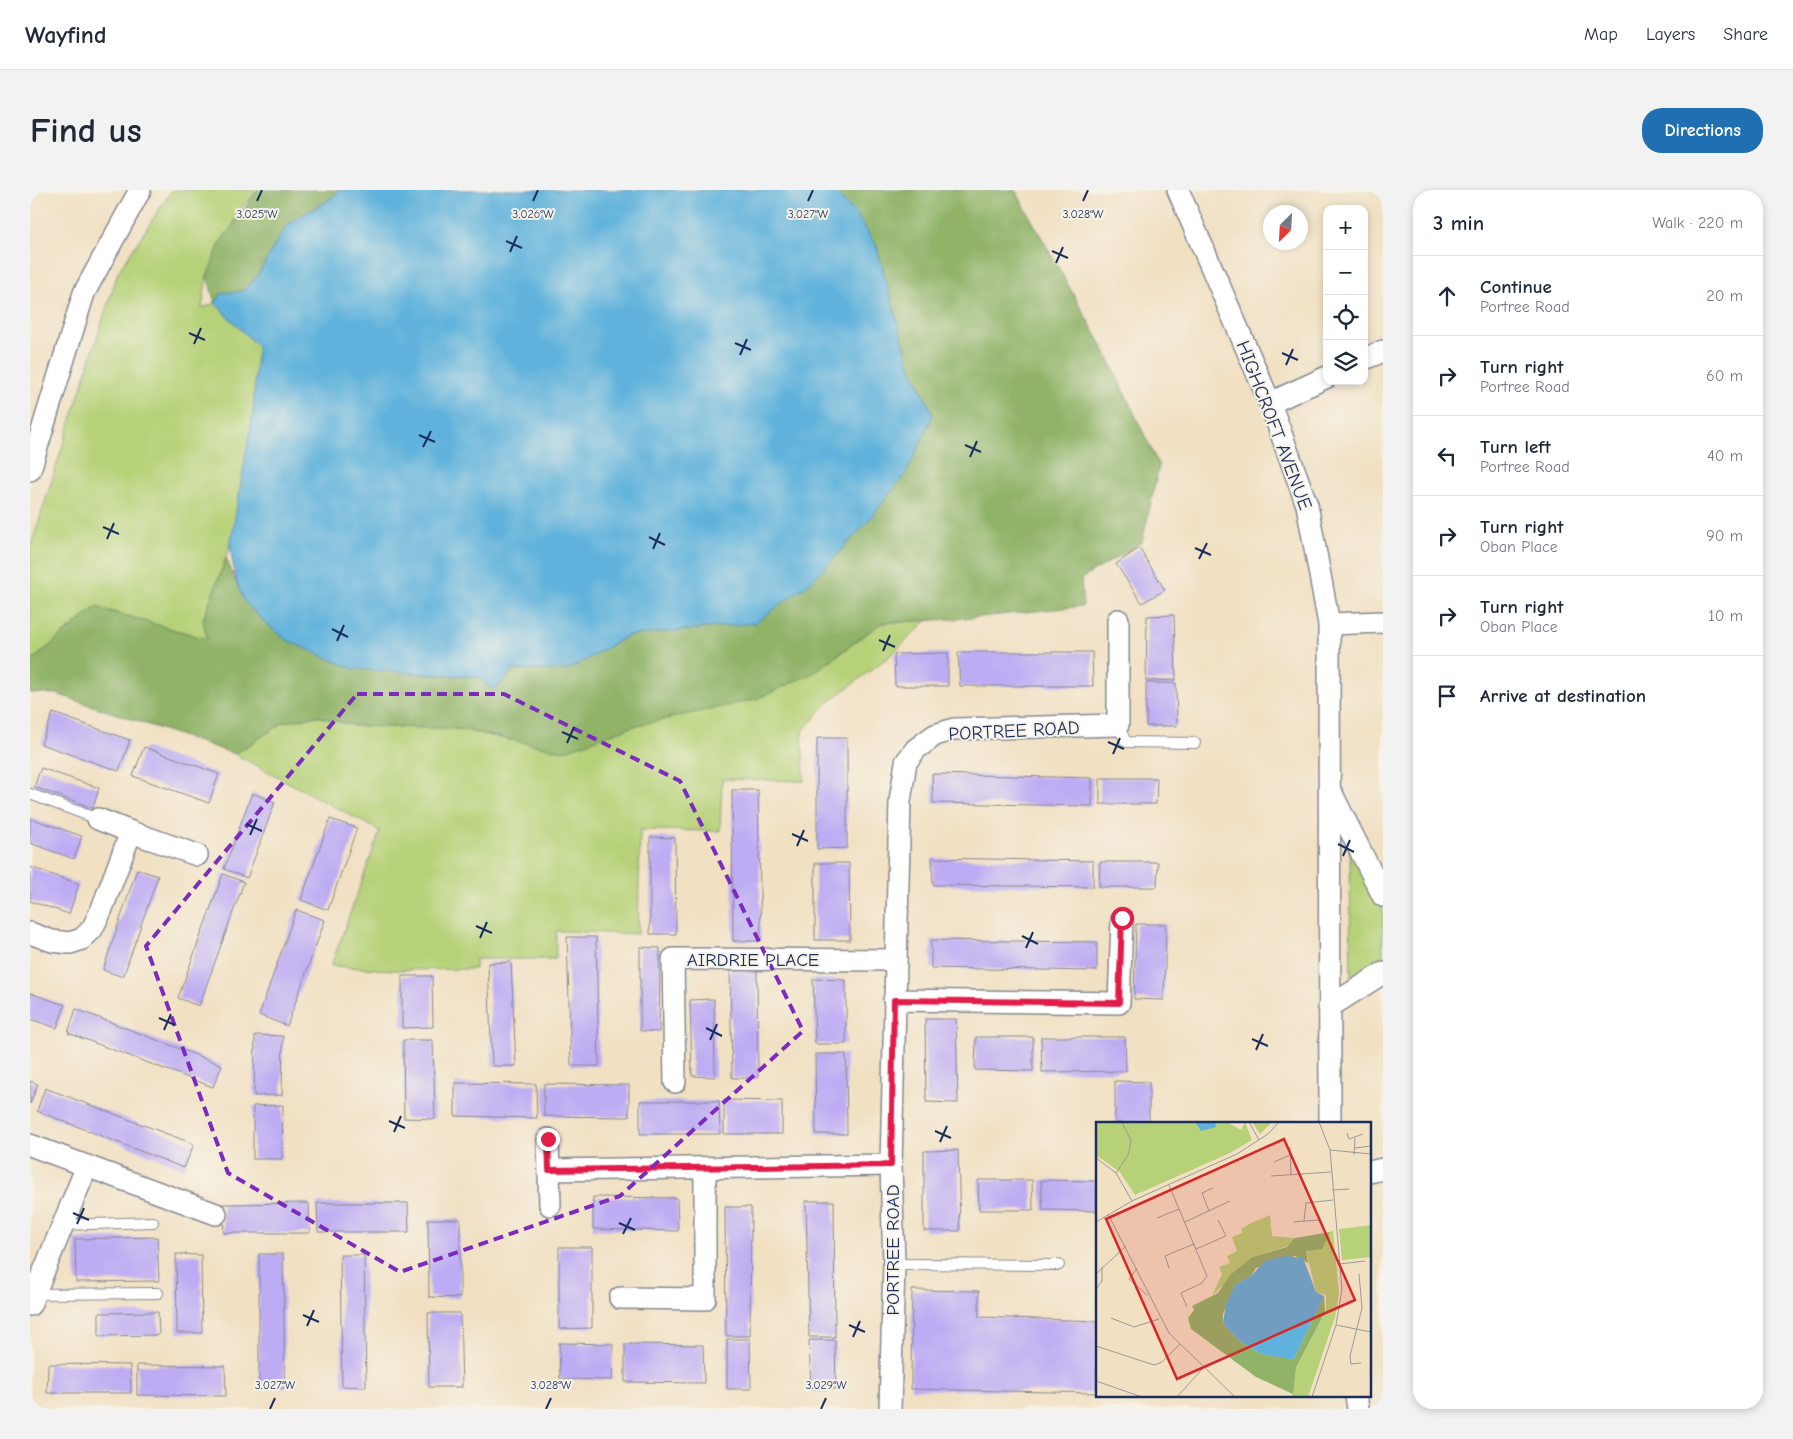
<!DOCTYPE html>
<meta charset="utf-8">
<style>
body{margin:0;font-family:"Comic Neue",sans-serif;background:#f2f2f3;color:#1f2937}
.controls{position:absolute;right:15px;top:15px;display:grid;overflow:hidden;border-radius:10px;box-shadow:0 2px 8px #0003}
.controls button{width:45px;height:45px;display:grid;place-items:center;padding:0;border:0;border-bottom:1px solid #e0e1e3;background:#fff;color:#1f2937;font:25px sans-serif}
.compass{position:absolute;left:1233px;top:15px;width:45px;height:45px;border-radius:50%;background:#fff;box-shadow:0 2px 8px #0003;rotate:204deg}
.stop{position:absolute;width:15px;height:15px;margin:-11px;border:4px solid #e11d48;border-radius:50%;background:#fff}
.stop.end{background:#e11d48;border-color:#fff;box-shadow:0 1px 5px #0008}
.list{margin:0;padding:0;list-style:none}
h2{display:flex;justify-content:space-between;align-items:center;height:65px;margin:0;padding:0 20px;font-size:21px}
h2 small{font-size:16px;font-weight:400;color:#747a83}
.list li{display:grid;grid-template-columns:32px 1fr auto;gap:15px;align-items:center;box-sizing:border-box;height:80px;padding:0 20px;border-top:1px solid #e0e1e3}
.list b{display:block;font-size:19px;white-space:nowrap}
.list p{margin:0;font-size:16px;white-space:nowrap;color:#747a83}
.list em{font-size:16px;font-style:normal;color:#747a83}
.icon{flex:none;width:28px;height:28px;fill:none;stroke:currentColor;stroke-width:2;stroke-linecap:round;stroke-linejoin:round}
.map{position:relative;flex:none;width:1353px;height:1219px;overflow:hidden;border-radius:20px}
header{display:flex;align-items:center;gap:30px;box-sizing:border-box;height:70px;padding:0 25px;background:#fff;border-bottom:1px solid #e0e1e3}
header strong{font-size:24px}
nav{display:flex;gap:28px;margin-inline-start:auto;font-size:18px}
.intro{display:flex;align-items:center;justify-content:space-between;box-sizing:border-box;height:120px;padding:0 30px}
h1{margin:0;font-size:35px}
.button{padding:12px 22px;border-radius:20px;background:#1f6fb2;color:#fff;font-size:18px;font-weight:700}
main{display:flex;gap:30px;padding:0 30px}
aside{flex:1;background:#fff;border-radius:20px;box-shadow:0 2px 8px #0003}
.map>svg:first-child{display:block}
.green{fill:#b6d177;stroke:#68806a}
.forest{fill:#90b368;stroke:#567163}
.water{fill:#60b2dc;stroke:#3e709d}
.building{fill:#bdabf3}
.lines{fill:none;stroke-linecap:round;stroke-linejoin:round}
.lane-casing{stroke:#868890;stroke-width:12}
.street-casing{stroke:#868890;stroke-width:24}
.lane{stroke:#fff;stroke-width:10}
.street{stroke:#fff;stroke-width:21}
.route{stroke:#e11d48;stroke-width:6}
.marked{fill:none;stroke:#7b2cbf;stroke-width:4;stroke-dasharray:10 6;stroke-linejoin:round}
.ticks{fill:none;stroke:#1b2f5e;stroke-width:2}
.labels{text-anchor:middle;stroke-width:4;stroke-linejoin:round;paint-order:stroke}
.street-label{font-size:19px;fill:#1b2f5e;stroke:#f7f3e8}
.inset-road{fill:none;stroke:#9b999a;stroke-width:1}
.view{fill:#d62828;fill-opacity:0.15;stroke:#d62828;stroke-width:2.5}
.inset-edge{fill:none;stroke:#1b2f5e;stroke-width:2.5}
.ticks-label{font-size:12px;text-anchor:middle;fill:#1b2f5e;stroke:#f7f3e8;stroke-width:4;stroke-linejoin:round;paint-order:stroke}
</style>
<header>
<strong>Wayfind</strong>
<nav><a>Map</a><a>Layers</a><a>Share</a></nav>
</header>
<div class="intro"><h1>Find us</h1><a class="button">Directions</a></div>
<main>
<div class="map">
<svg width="1353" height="1219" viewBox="0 0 1353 1219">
<rect width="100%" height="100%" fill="#f7f3e8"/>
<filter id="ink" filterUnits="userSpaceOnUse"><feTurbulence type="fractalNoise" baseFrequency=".02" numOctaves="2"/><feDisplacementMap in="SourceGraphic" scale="10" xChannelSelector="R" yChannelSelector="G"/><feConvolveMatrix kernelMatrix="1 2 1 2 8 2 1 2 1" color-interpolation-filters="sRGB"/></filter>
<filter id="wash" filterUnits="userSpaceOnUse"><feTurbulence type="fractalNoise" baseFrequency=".0096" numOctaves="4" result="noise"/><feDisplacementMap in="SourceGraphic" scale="20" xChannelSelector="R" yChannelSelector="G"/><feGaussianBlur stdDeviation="1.12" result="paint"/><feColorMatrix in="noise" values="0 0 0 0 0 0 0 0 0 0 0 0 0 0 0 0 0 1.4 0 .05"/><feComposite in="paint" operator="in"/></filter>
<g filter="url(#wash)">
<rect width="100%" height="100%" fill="#f1e0c2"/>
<g class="green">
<polygon points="142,0 228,0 212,17 177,86 172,118 185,113 227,156 223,222 204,338 196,368 173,430 178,450 66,417 0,472 0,359 88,82"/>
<polygon points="897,430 866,461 795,515 772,542 774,591 692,589 690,641 610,640 608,744 526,741 526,769 445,769 445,779 363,780 301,776 350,641 205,564 254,532 287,526 325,536 430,539 480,550 604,536 783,483 851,433"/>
<polygon points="1320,639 1353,709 1353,783 1321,803"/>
</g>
<g class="forest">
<path d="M228,0H309C297,15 279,19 264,30C243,45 233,92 211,101C206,103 197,102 192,103L185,113L177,86L191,51Z"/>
<polygon points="798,0 985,0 1075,161 1129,276 1112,352 1051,389 1053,416 941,428 851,433 783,483 727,509 604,536 533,561 430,539 325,536 287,526 254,532 205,564 27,504 0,503 0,472 66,417 177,449 173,430 196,368 214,411 383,484 448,487 464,501 483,480 538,480 597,446 725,433 903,225 879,172 846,55"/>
</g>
<path class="water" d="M309,0H802L825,22L846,55L879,172L903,225L877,282L835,335L781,392L725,433L597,446L538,480H483L464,501L448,487L323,479L256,450L229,427L214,411L206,390L200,357L223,222L227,156L185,113L192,103C197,102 206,103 211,101C233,92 243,45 264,30C279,19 297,15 309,0Z"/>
<g id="blocks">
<g class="building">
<polygon points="1109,358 1135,400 1112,413 1086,374"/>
<polygon points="1144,425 1146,490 1116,491 1117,426"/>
<polygon points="928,462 1062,462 1063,496 930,496"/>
<polygon points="918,463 918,496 865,496 864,464"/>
<polygon points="1116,493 1146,493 1147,536 1116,536"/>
<polygon points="23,523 100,550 89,581 11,554"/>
<polygon points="787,548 817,548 817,658 787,659"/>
<polygon points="114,557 189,584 179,613 103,586"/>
<polygon points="11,578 69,598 63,618 4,597"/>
<polygon points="902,584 1062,588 1062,616 903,613"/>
<polygon points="1070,588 1127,588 1126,614 1070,614"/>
<polygon points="702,600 728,600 731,751 703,751"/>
<polygon points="222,603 245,612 217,688 194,679"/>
<polygon points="0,628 52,646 44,669 0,653"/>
<polygon points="300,629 327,638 298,720 271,710"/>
<polygon points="620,647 645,648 646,744 620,744"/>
<polygon points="902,668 1063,671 1063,697 903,695"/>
<polygon points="1070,672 1128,672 1127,697 1069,697"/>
<polygon points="785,673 819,673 820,750 785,750"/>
<polygon points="0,677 49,694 39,724 0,711"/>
<polygon points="107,679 128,686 93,787 73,780"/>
<polygon points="193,684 214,692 169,816 148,808"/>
<polygon points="266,720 295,730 257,836 229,825"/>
<polygon points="1106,734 1136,734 1134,810 1104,809"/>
<polygon points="537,747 566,747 569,876 541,876"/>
<polygon points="901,750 1067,752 1067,781 901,778"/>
<polygon points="610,757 630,758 629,842 610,841"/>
<polygon points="481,772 486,876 462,876 458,773"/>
<polygon points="727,780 728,888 702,888 700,781"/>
<polygon points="372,786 402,786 403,837 372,838"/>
<polygon points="783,789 816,790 816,854 785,854"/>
<polygon points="0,803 35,815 27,838 0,829"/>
<polygon points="684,809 685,887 662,886 660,810"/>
<polygon points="46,819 192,875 183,897 38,843"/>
<polygon points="895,829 926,829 928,913 896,912"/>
<polygon points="225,845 253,846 252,905 224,906"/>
<polygon points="946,847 1003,847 1003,881 945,880"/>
<polygon points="1011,847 1095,847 1096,881 1012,882"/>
<polygon points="373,850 403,850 405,929 374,928"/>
<polygon points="785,864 816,864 817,944 786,944"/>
<polygon points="0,891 8,894 0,914"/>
<polygon points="1085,891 1119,892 1119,933 1085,933"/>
<polygon points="425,893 506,894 507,928 425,926"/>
<polygon points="514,894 599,895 599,927 514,926"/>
<polygon points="15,898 164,954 154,978 7,921"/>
<polygon points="694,910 752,911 752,944 694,944"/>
<polygon points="610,911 689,911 690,944 610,944"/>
<polygon points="253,915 252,969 223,969 223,916"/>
<polygon points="928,960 930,1041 894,1041 894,961"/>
<polygon points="948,990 1002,990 1003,1020 949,1020"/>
<polygon points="1011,990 1067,991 1067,1021 1013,1020"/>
<polygon points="563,1007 647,1008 648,1041 563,1039"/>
<polygon points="776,1011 804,1011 805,1147 779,1147"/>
<polygon points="279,1013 280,1043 194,1043 192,1014"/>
<polygon points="287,1013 378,1013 379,1042 288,1042"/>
<polygon points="695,1017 721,1017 720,1146 696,1146"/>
<polygon points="398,1029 430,1029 430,1108 399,1107"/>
<polygon points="127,1047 129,1091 46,1092 45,1049"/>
<polygon points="529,1057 562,1057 562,1138 529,1139"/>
<polygon points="146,1064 171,1065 172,1143 147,1143"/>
<polygon points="229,1064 253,1064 255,1198 229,1198"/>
<polygon points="310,1065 334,1065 336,1197 312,1196"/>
<polygon points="882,1100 949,1101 949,1127 1067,1131 1067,1203 881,1199"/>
<polygon points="128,1122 129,1145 69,1146 69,1123"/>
<polygon points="398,1123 430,1123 432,1197 399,1197"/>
<polygon points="697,1149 720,1149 721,1199 697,1199"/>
<polygon points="779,1150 805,1150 806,1199 781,1199"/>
<polygon points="529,1153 583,1154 582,1190 530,1189"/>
<polygon points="595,1154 673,1155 674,1193 595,1192"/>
<polygon points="18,1174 100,1175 101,1203 17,1203"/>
<polygon points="107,1175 195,1176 196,1206 107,1205"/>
</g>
</g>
</g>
<g filter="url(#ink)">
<use href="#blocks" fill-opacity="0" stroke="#868890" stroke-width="1"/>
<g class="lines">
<g class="lane-casing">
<g id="lane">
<polyline points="1088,535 1096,552 1165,553"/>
<polyline points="0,604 68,629"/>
<polyline points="32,1035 123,1032"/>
<polyline points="864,1074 1029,1075"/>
<polyline points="4,1104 128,1103"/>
</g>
</g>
<g class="street-casing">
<g id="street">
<polyline points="1148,0 1240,213 1277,315 1299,434 1300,933"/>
<polyline points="1334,169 1353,161"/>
<polyline points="1240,213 1297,187"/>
<polyline points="0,280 54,103 110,0"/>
<polyline points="1299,434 1353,432"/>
<polyline points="1302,604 1353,706"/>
<polyline points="68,629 101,642"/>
<polyline points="0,743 22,751 40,753 52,749 62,739 71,721 101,642 167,665"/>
<polyline points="864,810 1089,813 1092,729"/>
<polyline points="1299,817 1353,783"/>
<polyline points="645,892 643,769 866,770"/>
<polyline points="518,949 520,1015"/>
<polyline points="0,955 186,1024"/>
<polyline points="519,980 861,975"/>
<polyline points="1339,982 1353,979"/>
<polyline points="590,1108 675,1109 675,978"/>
<polyline points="0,1115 57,976"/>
<polyline points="1326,1205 1328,1219"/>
<polyline points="860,1219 864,1074 861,975 870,611 876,572 886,559 905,545 924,539 1088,535 1088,430"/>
</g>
</g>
<use href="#lane" class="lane"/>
<use href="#street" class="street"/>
</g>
</g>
<g class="lines" filter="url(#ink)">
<polyline class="route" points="518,949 519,980 861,975 864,810 1089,813 1092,728"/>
</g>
<path class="marked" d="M327,504H474L650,591L773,841L590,1006L370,1082L198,983L116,756Z"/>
<path class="ticks" d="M227,11L232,0M503,11L508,0M778,11L783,0M1053,11L1058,0M476,51L492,58M1022,61L1038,68M480,62L487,46M1026,73L1033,57M159,143L175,150M705,153L721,160M164,154L171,138M1252,163L1268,170M710,165L717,149M1256,175L1263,159M389,245L405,252M935,255L951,262M393,257L401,241M940,267L947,251M73,337L89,344M619,347L635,355M77,349L84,333M1165,358L1181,365M623,359L630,343M1169,369L1177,353M302,439L318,447M849,450L865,457M307,451L314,435M853,461L860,445M532,542L548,549M1078,552L1094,559M537,553L544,537M1083,564L1090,548M216,634L232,641M762,644L778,651M220,645L227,629M1308,654L1324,662M767,656L774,640M1313,666L1320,650M446,736L462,743M992,746L1008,754M450,748L457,732M996,758L1003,742M129,828L145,835M676,838L692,846M134,840L141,824M1222,849L1238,856M680,850L687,834M1226,860L1233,844M359,931L375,938M905,941L921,948M364,942L371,926M910,952L917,936M43,1023L59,1030M589,1033L605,1040M47,1034L54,1018M593,1044L601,1028M273,1125L289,1132M819,1135L835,1142M277,1136L284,1120M823,1147L830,1131M240,1219L245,1208M516,1219L521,1208M791,1219L796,1208"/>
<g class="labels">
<g class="street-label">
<text transform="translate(1245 235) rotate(69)" y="7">HIGHCROFT AVENUE</text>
<text transform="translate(984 540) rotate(-3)" y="7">PORTREE ROAD</text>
<text x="723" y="776">AIRDRIE PLACE</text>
<text transform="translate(862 1060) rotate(-90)" y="7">PORTREE ROAD</text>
</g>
</g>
<g transform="translate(1066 932)">
<rect width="275" height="275" fill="#f1e0c2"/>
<path d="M0,0H131L145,8L149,0L156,18L134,31L39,73L24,50L0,33ZM156,0H176L164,12ZM174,93L176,114L199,116L195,123L156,135L116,174L126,152L123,145L134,141L131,134L141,129L136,115L146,111L145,107L155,101ZM275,103V135L246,138L243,107ZM237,108L243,172L239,195L212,275H196L200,247L230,188V173L220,170L210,129Z" fill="#b6d177"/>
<path d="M234,110L226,127L210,129L212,141L199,134L160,146L155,154L139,163L127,192V201L145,220L165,232L198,237L228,174L229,190L200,246L197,272L160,255L95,207L92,196L98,188L96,184L122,171L134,153L156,135L191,125L199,116Z" fill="#90b368"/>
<path d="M99,0H119L120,5L105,9ZM189,134L207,136L220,170L228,174L198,237H193L165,232L145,220L127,201L130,182L139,163L155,154L169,139Z" fill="#60b2dc"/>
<path class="inset-road" d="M153,0L163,18M251,11L253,17L267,12M194,25L195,53M259,26L275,24M234,28L275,32M258,33L259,16M0,36L20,51L36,79M178,40L194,33M20,51L32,33L35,19L26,0M175,54L235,50M73,63L111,154L106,161L85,171L91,185M236,68L253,67M113,89L106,71L117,66M12,92L73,211L139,275M61,96L83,87M208,99L224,98M0,100L36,79L141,32L172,12L183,0M89,100L134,79M198,100L208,99L210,81L237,78M100,127L130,114L122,98M243,142L269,139M41,146L33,157L51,173M73,146L69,134L98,122M0,152L30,124M263,152L266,186L254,234L255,242L265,241M0,167L6,159V145M15,196L38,205L63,197M240,203L275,210M0,224L58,243L66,240L84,222M0,259L46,275M81,275L108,245M216,275L240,203L246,167L234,28L223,0"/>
<path class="view" d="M188,17L259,178L81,257L10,97Z"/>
<rect width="275" height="275" class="inset-edge"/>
</g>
<g class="ticks-label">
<text x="227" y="28">3.025°W</text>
<text x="503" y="28">3.026°W</text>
<text x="778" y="28">3.027°W</text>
<text x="1053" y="28">3.028°W</text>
<text x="245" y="1199">3.027°W</text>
<text x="521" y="1199">3.028°W</text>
<text x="796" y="1199">3.029°W</text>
</g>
</svg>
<div class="controls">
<button>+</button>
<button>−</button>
<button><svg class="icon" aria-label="locate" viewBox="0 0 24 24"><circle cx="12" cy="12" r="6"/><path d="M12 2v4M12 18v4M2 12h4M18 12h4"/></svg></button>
<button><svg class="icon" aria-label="layers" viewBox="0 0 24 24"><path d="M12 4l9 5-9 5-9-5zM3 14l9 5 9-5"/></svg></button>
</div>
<svg class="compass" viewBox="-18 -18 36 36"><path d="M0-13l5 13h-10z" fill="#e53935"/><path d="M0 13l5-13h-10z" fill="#747a83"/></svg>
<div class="stop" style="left:1092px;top:728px"></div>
<div class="stop end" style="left:518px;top:949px"></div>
</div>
<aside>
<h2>3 min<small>Walk · 220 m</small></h2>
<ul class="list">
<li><svg class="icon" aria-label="ahead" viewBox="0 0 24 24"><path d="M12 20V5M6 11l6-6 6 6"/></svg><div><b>Continue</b><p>Portree Road</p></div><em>20 m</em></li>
<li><svg class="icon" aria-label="right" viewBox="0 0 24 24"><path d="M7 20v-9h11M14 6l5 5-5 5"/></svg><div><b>Turn right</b><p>Portree Road</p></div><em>60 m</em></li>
<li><svg class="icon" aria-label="left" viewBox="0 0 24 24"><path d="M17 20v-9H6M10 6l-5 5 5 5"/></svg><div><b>Turn left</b><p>Portree Road</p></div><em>40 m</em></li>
<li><svg class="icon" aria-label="right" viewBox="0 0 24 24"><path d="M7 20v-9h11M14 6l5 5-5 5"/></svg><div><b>Turn right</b><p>Oban Place</p></div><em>90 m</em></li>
<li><svg class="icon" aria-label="right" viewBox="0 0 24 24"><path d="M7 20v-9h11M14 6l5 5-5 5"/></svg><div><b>Turn right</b><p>Oban Place</p></div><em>10 m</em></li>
<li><svg class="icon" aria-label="arrive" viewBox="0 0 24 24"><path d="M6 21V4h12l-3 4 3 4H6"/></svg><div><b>Arrive at destination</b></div></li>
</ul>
</aside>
</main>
